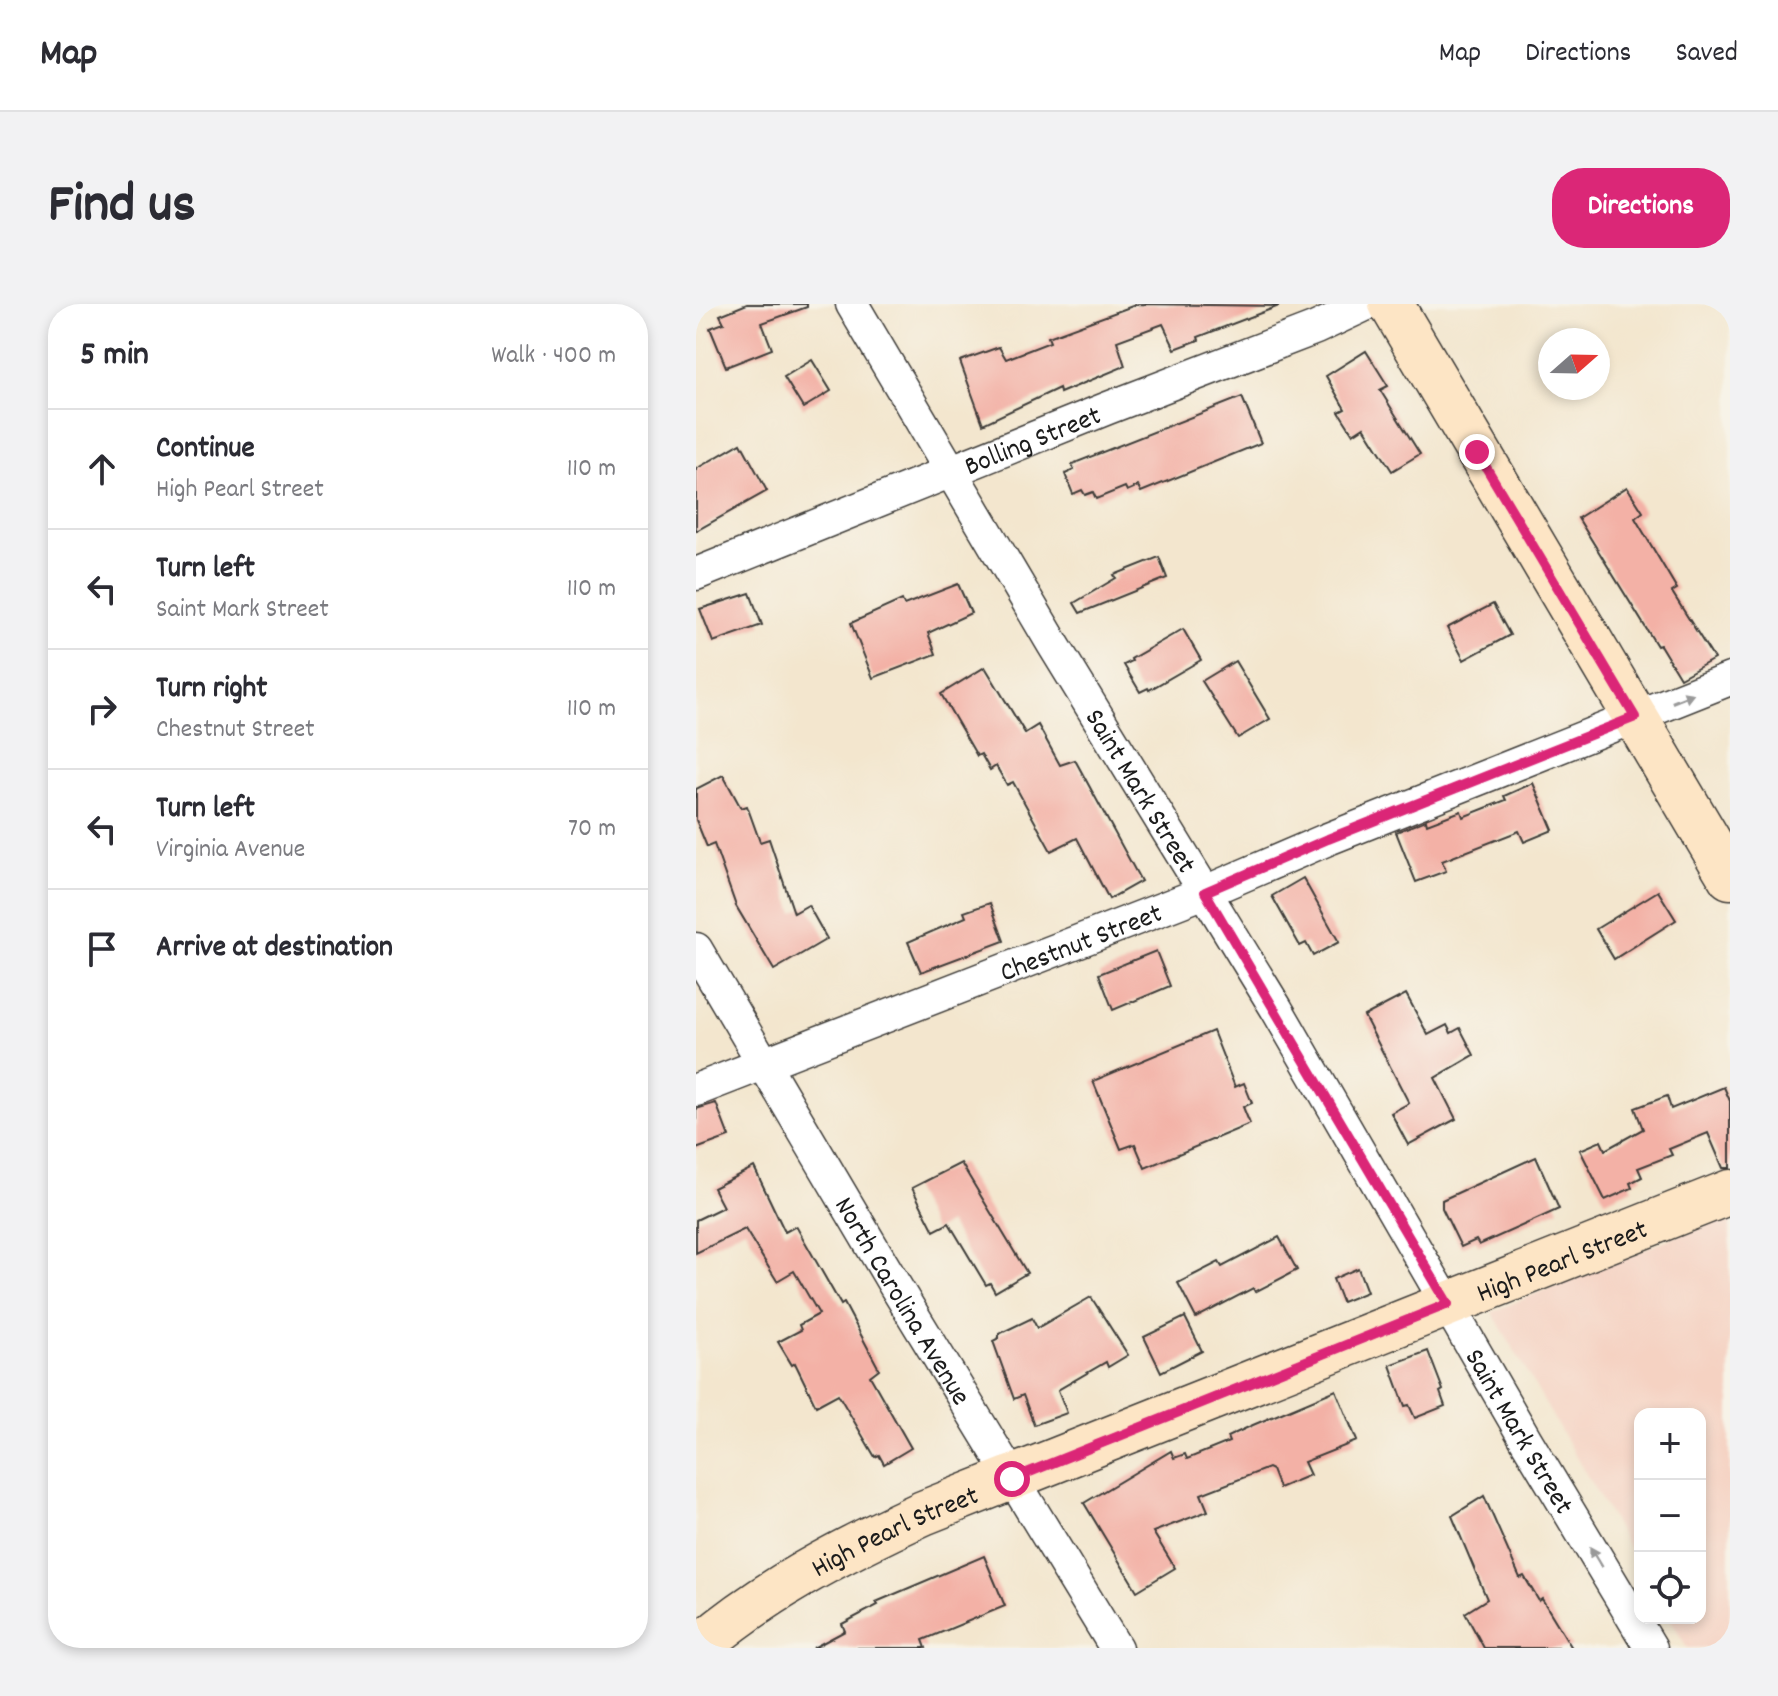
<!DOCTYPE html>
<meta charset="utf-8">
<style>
body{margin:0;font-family:Dekko,sans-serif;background:#f2f2f3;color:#2b2b33}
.controls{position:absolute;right:24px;bottom:24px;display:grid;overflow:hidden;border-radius:16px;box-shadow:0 4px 12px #0003}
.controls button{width:72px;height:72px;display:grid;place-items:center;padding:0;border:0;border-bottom:2px solid #e1e1e2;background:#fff;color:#2b2b33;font:40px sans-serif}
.compass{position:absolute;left:842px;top:24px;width:72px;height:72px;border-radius:50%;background:#fff;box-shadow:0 4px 12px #0003;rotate:70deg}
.stop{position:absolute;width:24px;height:24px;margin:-18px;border:6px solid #db2777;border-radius:50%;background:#fff}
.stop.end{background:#db2777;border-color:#fff;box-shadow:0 2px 8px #0008}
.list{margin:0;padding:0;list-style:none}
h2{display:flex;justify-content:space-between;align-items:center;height:104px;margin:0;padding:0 32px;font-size:34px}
h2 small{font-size:26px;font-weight:400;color:#7c7c81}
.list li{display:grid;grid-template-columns:52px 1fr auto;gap:24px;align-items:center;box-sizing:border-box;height:120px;padding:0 32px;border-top:2px solid #e1e1e2}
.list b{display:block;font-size:30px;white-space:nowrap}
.list p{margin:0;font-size:26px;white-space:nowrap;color:#7c7c81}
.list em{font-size:26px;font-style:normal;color:#7c7c81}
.icon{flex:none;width:44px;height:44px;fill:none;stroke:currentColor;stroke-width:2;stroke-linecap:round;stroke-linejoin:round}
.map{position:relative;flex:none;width:1034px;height:1344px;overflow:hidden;border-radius:32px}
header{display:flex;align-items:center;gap:48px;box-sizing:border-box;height:112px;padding:0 40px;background:#fff;border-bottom:2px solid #e1e1e2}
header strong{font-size:38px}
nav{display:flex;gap:44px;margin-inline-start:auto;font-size:28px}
.intro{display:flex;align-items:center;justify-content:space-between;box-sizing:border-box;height:192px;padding:0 48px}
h1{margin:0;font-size:56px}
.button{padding:20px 36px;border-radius:32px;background:#db2777;color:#fff;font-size:28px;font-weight:700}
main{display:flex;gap:48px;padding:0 48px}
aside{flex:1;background:#fff;border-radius:32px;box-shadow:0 4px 12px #0003}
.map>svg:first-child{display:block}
.built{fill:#f5d2c2}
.building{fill:#f3b1a6}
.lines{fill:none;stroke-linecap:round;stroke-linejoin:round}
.street-casing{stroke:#3c3a37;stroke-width:35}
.secondary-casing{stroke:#3c3a37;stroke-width:47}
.street{stroke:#fff;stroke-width:32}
.secondary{stroke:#fde5c5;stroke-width:44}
.oneway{fill:#999}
.route{stroke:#db2777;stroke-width:10}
.labels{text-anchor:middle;stroke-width:7;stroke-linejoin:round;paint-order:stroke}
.street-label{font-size:28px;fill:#1c1c1c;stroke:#f7f3e8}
</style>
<header>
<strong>Map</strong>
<nav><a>Map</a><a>Directions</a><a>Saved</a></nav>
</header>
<div class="intro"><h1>Find us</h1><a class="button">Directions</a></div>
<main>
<aside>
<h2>5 min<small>Walk · 400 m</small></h2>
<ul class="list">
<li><svg class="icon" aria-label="ahead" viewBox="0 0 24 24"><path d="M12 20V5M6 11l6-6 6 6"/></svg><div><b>Continue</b><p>High Pearl Street</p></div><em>110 m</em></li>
<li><svg class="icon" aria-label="left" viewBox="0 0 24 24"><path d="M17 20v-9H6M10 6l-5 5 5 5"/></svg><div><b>Turn left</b><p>Saint Mark Street</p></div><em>110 m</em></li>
<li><svg class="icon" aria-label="right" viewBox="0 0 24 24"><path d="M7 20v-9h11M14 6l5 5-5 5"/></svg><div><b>Turn right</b><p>Chestnut Street</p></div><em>110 m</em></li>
<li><svg class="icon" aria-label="left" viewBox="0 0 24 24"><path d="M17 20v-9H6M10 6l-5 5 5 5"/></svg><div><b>Turn left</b><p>Virginia Avenue</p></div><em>70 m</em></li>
<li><svg class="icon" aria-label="arrive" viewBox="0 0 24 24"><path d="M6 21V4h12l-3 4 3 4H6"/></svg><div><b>Arrive at destination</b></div></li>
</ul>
</aside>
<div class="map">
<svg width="1034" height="1344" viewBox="0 0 1034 1344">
<rect width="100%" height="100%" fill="#f7f3e8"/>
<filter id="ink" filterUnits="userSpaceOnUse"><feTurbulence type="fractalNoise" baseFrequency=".0125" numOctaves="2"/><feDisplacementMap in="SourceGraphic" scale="16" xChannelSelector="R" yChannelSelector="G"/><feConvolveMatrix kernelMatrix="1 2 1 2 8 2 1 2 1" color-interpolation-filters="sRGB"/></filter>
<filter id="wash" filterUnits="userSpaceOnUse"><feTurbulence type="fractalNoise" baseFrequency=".006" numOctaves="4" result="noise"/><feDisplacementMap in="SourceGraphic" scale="32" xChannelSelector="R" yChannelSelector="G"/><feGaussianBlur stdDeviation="1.8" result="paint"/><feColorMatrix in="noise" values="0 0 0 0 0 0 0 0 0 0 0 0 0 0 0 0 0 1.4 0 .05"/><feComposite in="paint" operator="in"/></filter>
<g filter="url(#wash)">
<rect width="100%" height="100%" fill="#f3e6ce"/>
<polygon class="built" points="1034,910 1034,1344 991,1344 974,1314 1004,1314 1004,1110 944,1110 944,1263 796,1008"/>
<g id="blocks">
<g class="building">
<polygon points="51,0 111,0 111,3 66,19 76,45 30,63 14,24 28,19 24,11"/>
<polygon points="442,0 583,2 502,33 503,36 479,45 467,20 421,37 429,62 364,89 363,84 287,120 264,57 303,43 310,55 354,38 352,33"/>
<polygon points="670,47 692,82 684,86 724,150 696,167 668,123 657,130 643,108 649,105 630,72"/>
<polygon points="116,56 135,87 107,104 88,73"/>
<polygon points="546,93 565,139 445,188 442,182 431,187 429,183 400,195 397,188 389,191 386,186 377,190 369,170 378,166 376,160"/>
<polygon points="45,139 71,187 0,227 0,165"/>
<polygon points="931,183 947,208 939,214 981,285 976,288 1018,355 984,374 964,341 961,342 882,214"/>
<polygon points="463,253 471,274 384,309 378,299 420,274 418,271"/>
<polygon points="262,280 275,309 232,329 240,350 177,374 155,319 206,296 208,301"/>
<polygon points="54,289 66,321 17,338 4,305"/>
<polygon points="797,300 814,331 768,356 751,324"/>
<polygon points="487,325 505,356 453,386 452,384 444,388 428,361 436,357 435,355"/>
<polygon points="539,357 574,415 542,434 506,377"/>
<polygon points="289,363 329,429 342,421 364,461 379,456 445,577 413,595 381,534 355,547 317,478 311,481 300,462 294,466 285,450 281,452 245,390"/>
<polygon points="27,471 45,504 51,502 64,538 73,535 98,609 112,601 131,635 78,666 40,602 18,540 11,543 0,516 0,485"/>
<polygon points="837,479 857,526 828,538 823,527 746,557 750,567 720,578 700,528 730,516 731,520 765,507 767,513 810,496 808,492"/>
<polygon points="607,574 643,638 617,652 610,639 604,642 576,592"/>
<polygon points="962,587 980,616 918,655 900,625"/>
<polygon points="294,599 308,637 225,668 212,638 270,613 268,608"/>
<polygon points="460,647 474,682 417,706 403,670"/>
<polygon points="710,690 732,731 751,721 755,729 764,724 778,751 739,774 760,815 712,841 695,809 713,799 668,712"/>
<polygon points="517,727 539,783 548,779 556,799 547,803 554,820 449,864 439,840 425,845 397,777"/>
<polygon points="1028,783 1034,797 1034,864 1027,864 1012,829 973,845 976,851 942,864 946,873 934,879 936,884 909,896 884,846 905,837 909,846 947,825 939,804 971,792 975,805"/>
<polygon points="20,799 33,833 0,845 0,805"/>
<polygon points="840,853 863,905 783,941 780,936 765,943 746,904 746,896"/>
<polygon points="265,859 331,969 299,988 294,979 290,981 253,919 238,927 216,884"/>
<polygon points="58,863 89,928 100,922 145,1001 148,999 183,1065 174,1072 215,1144 188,1160 183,1151 179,1153 142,1090 120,1102 99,1059 96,1061 82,1038 105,1026 103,1021 123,1010 98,967 81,977 49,925 0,949 0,916 27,903 17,884"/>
<polygon points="583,933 601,966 559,988 557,984 500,1014 482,979 523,958 526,963"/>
<polygon points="662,964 671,988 646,998 637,975"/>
<polygon points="395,993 432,1051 412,1063 410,1058 362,1086 371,1109 338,1121 327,1091 318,1095 297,1037 303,1034 303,1030 336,1014 341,1024"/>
<polygon points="489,1013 506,1047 465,1068 448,1033"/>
<polygon points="732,1047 747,1086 744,1088 749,1102 719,1114 713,1101 709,1102 694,1061"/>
<polygon points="640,1086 661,1137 608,1158 614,1171 583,1184 576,1166 572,1164 505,1190 512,1207 457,1228 479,1264 441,1287 388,1199 475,1147 478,1154 489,1150 491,1155 533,1138 531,1133 557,1121"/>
<polygon points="788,1192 824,1274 828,1272 843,1297 846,1295 876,1344 788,1344 769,1309 791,1295 756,1212"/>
<polygon points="288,1252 309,1302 227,1336 230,1344 117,1344 149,1327 146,1320 182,1301 180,1298"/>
</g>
</g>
</g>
<g filter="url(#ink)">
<use href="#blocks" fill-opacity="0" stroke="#3c3a37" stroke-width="2"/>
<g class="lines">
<g class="street-casing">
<g id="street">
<path id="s1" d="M156,0L357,340L580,704L830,1136L955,1344"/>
<path id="s2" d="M0,270L412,104L620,24L671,0"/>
<path id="s3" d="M0,645L198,980L420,1344"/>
<path id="s4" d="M0,786L509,588L632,535L1034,375"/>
</g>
</g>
<g class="secondary-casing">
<g id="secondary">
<polyline points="695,0 1034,573"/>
<path id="s5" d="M2,1344C69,1286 147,1246 227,1209L1034,888"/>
</g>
</g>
<use href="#street" class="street"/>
<use href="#secondary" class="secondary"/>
</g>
<defs><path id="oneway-solid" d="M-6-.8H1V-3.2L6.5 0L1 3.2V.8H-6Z" transform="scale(2)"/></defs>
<g class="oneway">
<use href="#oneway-solid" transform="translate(987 394) rotate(-22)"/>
<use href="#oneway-solid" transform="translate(900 1253) rotate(-121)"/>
</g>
</g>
<g class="lines" filter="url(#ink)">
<polyline class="route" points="316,1175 752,1000 509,588 632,535 939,413 781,148"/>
</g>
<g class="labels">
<g class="street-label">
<text dy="10" stroke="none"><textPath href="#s2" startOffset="362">Bolling Street</textPath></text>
<text dy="10" stroke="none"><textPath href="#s1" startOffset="566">Saint Mark Street</textPath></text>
<text dy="10" stroke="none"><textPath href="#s4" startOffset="412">Chestnut Street</textPath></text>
<text dy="10" stroke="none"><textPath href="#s5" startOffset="950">High Pearl Street</textPath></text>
<text dy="10" stroke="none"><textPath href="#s3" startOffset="408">North Carolina Avenue</textPath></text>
<text dy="10" stroke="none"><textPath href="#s1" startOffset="1310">Saint Mark Street</textPath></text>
<text dy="10" stroke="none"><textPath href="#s5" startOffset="230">High Pearl Street</textPath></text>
</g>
</g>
</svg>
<div class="controls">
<button>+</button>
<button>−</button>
<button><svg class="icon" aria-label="locate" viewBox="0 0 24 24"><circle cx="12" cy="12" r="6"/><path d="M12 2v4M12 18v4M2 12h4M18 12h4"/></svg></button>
</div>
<svg class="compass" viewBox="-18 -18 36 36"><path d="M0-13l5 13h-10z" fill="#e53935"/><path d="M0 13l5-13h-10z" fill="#7c7c81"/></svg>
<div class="stop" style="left:316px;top:1175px"></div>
<div class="stop end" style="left:781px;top:148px"></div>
</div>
</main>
